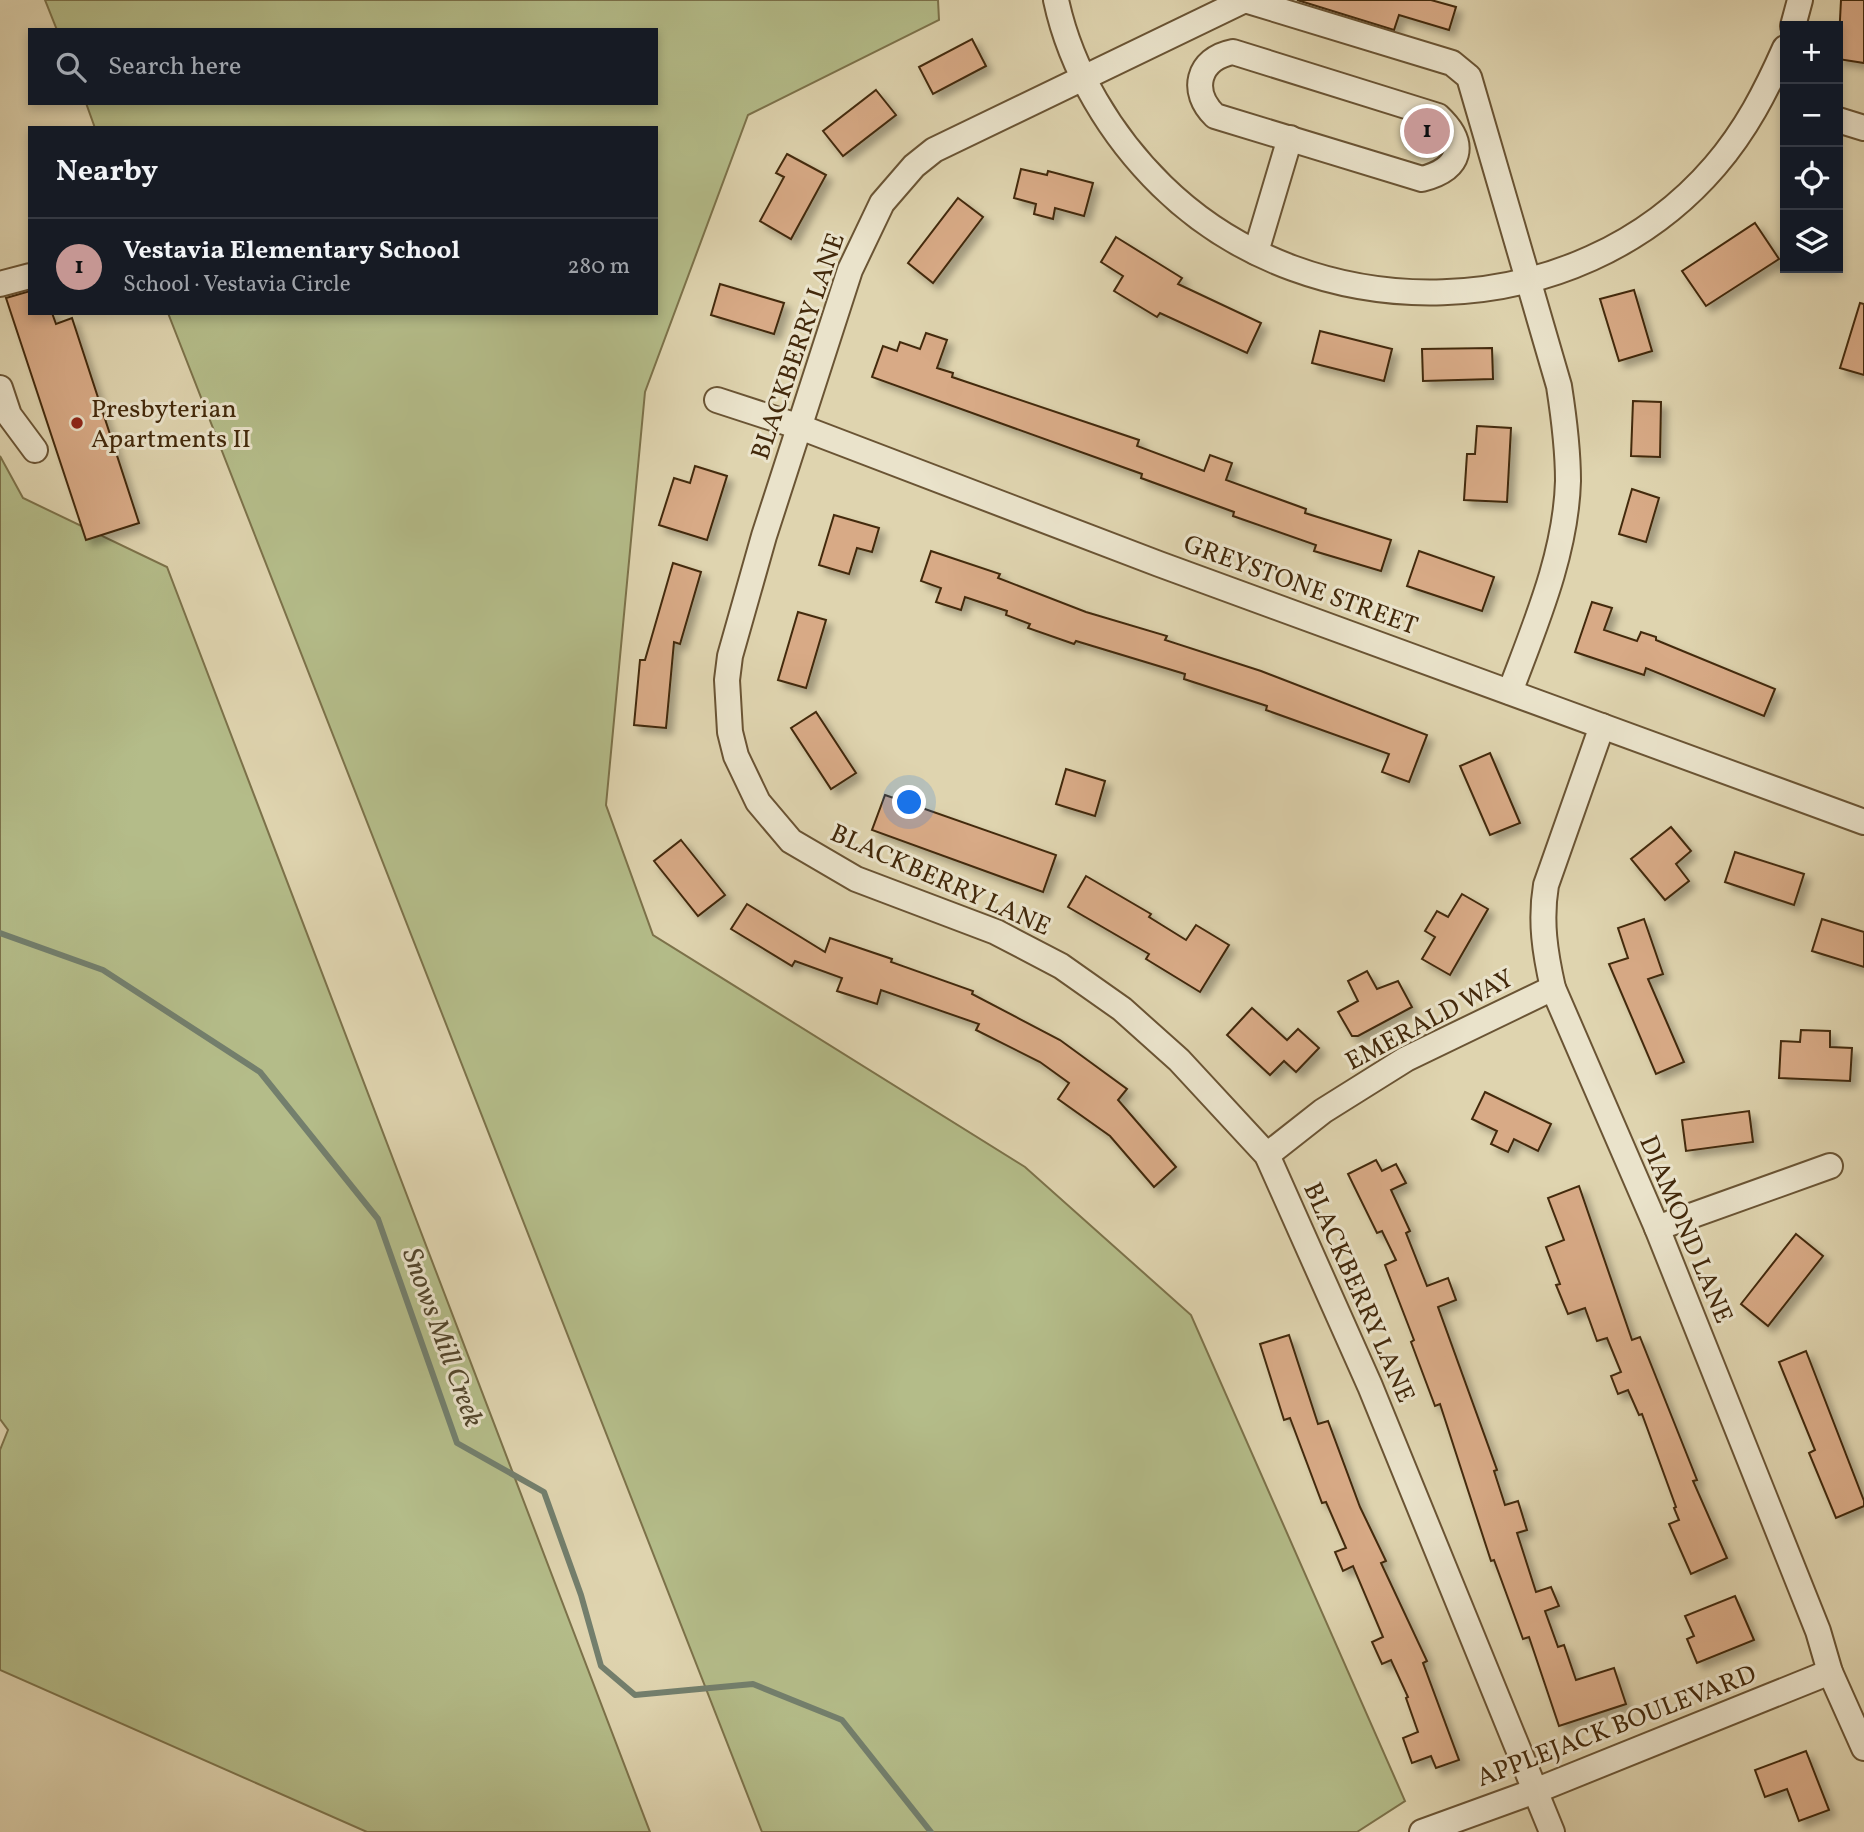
<!DOCTYPE html>
<meta charset="utf-8">
<style>
body{margin:0;font-family:Vollkorn,serif;background:#242831;color:#f1f3f6}
.controls{position:absolute;right:21px;top:21px;display:grid;overflow:hidden;border-radius:0px;box-shadow:0 4px 10px #0003}
.controls button{width:63px;height:63px;display:grid;place-items:center;padding:0;border:0;border-bottom:2px solid #363941;background:#171b24;color:#f1f3f6;font:35px sans-serif}
.you{position:absolute;left:910px;top:803px;width:24px;height:24px;margin:-18px;border:5px solid #fff;border-radius:50%;background:#1a73e8;box-shadow:0 0 0 10px #1a73e833}
.badge{display:grid;place-items:center;width:46px;height:46px;border-radius:50%;background:#c59692;color:#111;font-size:23px;font-weight:700}
.pin{position:absolute;translate:-50% -50%;border:4px solid #fff;box-shadow:0 2px 7px #0006}
.list{margin:0;padding:0;list-style:none}
h2{display:flex;justify-content:space-between;align-items:center;height:91px;margin:0;padding:0 28px;font-size:30px}
h2 small{font-size:23px;font-weight:400;color:#9ea1a6}
.list li{display:grid;grid-template-columns:46px 1fr auto;gap:21px;align-items:center;box-sizing:border-box;height:98px;padding:0 28px;border-top:2px solid #363941}
.list b{display:block;font-size:26px;white-space:nowrap}
.list p{margin:0;font-size:23px;white-space:nowrap;color:#9ea1a6}
.list em{font-size:23px;font-style:normal;color:#9ea1a6}
.icon{flex:none;width:38px;height:38px;fill:none;stroke:currentColor;stroke-width:2;stroke-linecap:round;stroke-linejoin:round}
.map{position:relative;flex:none;width:1864px;height:1832px;overflow:hidden}
.search{position:absolute;background:#171b24;box-shadow:0 4px 10px #0003;left:28px;top:28px;width:630px;height:77px;display:flex;align-items:center;gap:18px;box-sizing:border-box;padding:0 24px;border-radius:0px;color:#9ea1a6;font-size:26px}
.panel{position:absolute;background:#171b24;box-shadow:0 4px 10px #0003;left:28px;top:126px;width:630px;height:189px;border-radius:0px}
.map>svg:first-child{display:block}
.green{fill:#b4bc89;stroke:#7c724a;stroke-width:2}
.lines{fill:none;stroke-linecap:round;stroke-linejoin:round}
.stream{stroke:#737f6d;stroke-width:6}
.building{fill:#d8aa86;stroke:#43290b;stroke-width:2;filter:url(#shadow)}
.minor-casing{stroke:#6a5434;stroke-width:28}
.minor{stroke:#eae3cb;stroke-width:24}
.poi-dot{fill:#8f2418;stroke:#eae3cb;stroke-width:2.5}
.labels{text-anchor:middle;stroke-width:6;stroke-linejoin:round;paint-order:stroke}
.street-label{font-size:26px;fill:#43290b;stroke:#eae3cb}
.poi-label{font-size:26px;fill:#43290b;stroke:#eae3cb;text-anchor:start}
.water-label{font-size:28px;font-style:italic;fill:#53462c;stroke:#eae3cb}
</style>
<div class="map">
<svg width="1864" height="1832" viewBox="0 0 1864 1832">
<defs>
<filter id="shadow"><feDropShadow dx="6" dy="6" stdDeviation="3.5" flood-color="#0004"/></filter>
</defs>
<rect width="100%" height="100%" fill="#dfd4af"/>
<filter id="stains"><feTurbulence type="fractalNoise" baseFrequency=".00286" numOctaves="4"/><feColorMatrix values="0 0 0 0 .2 0 0 0 0 .09 0 0 0 0 .02 0 0 0 .5 -.17"/></filter>
<radialGradient id="worn" r=".72"><stop offset=".6" stop-color="#630" stop-opacity="0"/><stop offset="1" stop-color="#630" stop-opacity=".3"/></radialGradient>
<g class="green">
<polygon points="45,0 938,0 939,20 748,115 645,392 606,805 653,935 1025,1167 1191,1315 1405,1801 1357,1832 762,1832 168,313 656,313 656,128 95,128 86,103 656,103 656,30 57,30"/>
<polygon points="0,456 23,498 167,567 650,1832 367,1832 0,1670 0,1450 8,1430 0,1419"/>
</g>
<g class="lines">
<polyline class="stream" points="0,933 103,970 260,1072 378,1219 457,1443 544,1492 581,1595 601,1666 635,1695 753,1684 842,1720 931,1832"/>
</g>
<g class="building">
<polygon points="1297,0 1431,0 1456,7 1449,30 1399,15 1394,30"/>
<polygon points="1841,0 1864,0 1864,63 1838,59"/>
<polygon points="972,39 986,66 933,94 919,67"/>
<polygon points="876,90 896,115 843,156 823,131"/>
<polygon points="787,154 826,175 791,239 760,221 784,177 776,173"/>
<polygon points="1021,169 1047,175 1048,171 1093,183 1084,216 1055,208 1053,219 1034,214 1036,204 1014,198"/>
<polygon points="958,198 983,217 933,283 908,263"/>
<polygon points="1755,223 1779,259 1706,306 1682,271"/>
<polygon points="1116,237 1182,278 1178,284 1261,323 1247,353 1160,313 1157,317 1114,291 1123,276 1101,262"/>
<polygon points="720,284 784,303 774,334 711,315"/>
<polygon points="1634,290 1652,351 1619,361 1600,299"/>
<polygon points="30,291 30,313 52,313 56,324 72,318 139,523 86,540 6,298"/>
<polygon points="1860,303 1864,304 1864,375 1840,368"/>
<polygon points="1320,331 1392,349 1384,381 1312,363"/>
<polygon points="926,333 947,340 937,368 953,373 952,377 1139,440 1137,446 1204,471 1210,455 1232,463 1226,480 1306,509 1305,513 1391,540 1381,571 1314,551 1316,545 1233,516 1234,512 1141,478 1142,474 872,377 883,346 897,351 900,342 920,349"/>
<polygon points="1492,348 1493,379 1423,381 1422,349"/>
<polygon points="1633,401 1661,402 1660,457 1631,456"/>
<polygon points="1477,426 1511,428 1507,502 1464,500 1467,454 1475,454"/>
<polygon points="695,466 727,476 707,540 659,525 674,478 690,483"/>
<polygon points="1632,489 1659,498 1646,542 1619,534"/>
<polygon points="834,515 879,528 872,552 857,548 849,574 819,565"/>
<polygon points="931,551 1000,574 998,578 1086,612 1167,636 1165,640 1261,671 1427,735 1409,782 1382,772 1389,754 1266,710 1267,706 1184,679 1185,674 1076,641 1074,644 1028,628 1030,624 1006,615 1007,611 965,597 961,610 936,602 941,588 921,581"/>
<polygon points="1419,551 1494,577 1482,611 1407,586"/>
<polygon points="673,563 701,572 680,644 674,642 666,728 634,725 640,660 645,660"/>
<polygon points="1592,602 1612,608 1604,630 1637,641 1641,632 1656,637 1656,640 1775,689 1764,716 1646,668 1644,675 1575,652"/>
<polygon points="798,612 826,620 806,688 778,680"/>
<polygon points="816,712 856,773 831,789 791,728"/>
<polygon points="1490,753 1520,823 1490,835 1460,766"/>
<polygon points="1066,769 1105,781 1095,816 1056,804"/>
<polygon points="885,795 1056,855 1043,892 872,830"/>
<polygon points="1671,827 1691,851 1676,864 1689,881 1665,900 1631,859"/>
<polygon points="681,840 725,895 698,916 654,861"/>
<polygon points="1735,852 1804,874 1794,905 1725,882"/>
<polygon points="1086,876 1151,914 1149,917 1186,940 1196,925 1229,945 1200,992 1146,959 1149,954 1068,907"/>
<polygon points="1462,894 1488,909 1450,975 1422,959 1435,937 1425,931 1437,911 1448,917"/>
<polygon points="747,904 825,952 830,938 892,959 891,962 973,991 972,994 1060,1040 1127,1089 1118,1100 1176,1167 1154,1187 1110,1136 1058,1099 1069,1083 1040,1062 976,1030 979,1024 881,990 877,1004 837,991 842,978 795,961 792,966 731,929"/>
<polygon points="1644,919 1663,974 1648,979 1684,1062 1656,1074 1609,964 1628,958 1618,928"/>
<polygon points="1822,919 1864,932 1864,967 1812,951"/>
<polygon points="1367,971 1377,989 1398,981 1412,1007 1358,1036 1352,1036 1338,1012 1358,1001 1348,981"/>
<polygon points="1252,1008 1287,1040 1298,1029 1319,1048 1296,1072 1284,1061 1270,1075 1227,1035"/>
<polygon points="1801,1030 1830,1031 1830,1047 1852,1048 1850,1081 1779,1078 1781,1041 1800,1042"/>
<polygon points="1485,1092 1551,1124 1538,1151 1514,1139 1508,1152 1491,1144 1497,1131 1472,1119"/>
<polygon points="1749,1111 1753,1142 1686,1151 1682,1120"/>
<polygon points="1376,1160 1382,1171 1396,1164 1406,1183 1391,1190 1410,1231 1406,1233 1427,1286 1448,1278 1456,1300 1438,1307 1497,1470 1494,1471 1505,1505 1518,1501 1527,1530 1517,1533 1536,1592 1551,1587 1559,1606 1545,1611 1558,1647 1564,1645 1576,1680 1614,1668 1626,1704 1559,1726 1529,1637 1523,1639 1494,1560 1491,1561 1440,1404 1435,1406 1411,1342 1414,1340 1385,1265 1396,1260 1382,1231 1377,1233 1348,1174"/>
<polygon points="1579,1186 1632,1340 1640,1337 1697,1480 1693,1481 1727,1558 1691,1574 1669,1524 1679,1520 1674,1508 1676,1507 1642,1414 1639,1415 1628,1390 1618,1394 1611,1376 1621,1372 1607,1338 1597,1341 1585,1308 1568,1314 1556,1285 1560,1284 1546,1247 1564,1240 1548,1198"/>
<polygon points="1796,1234 1823,1256 1768,1326 1741,1304"/>
<polygon points="1289,1335 1318,1424 1328,1421 1360,1507 1386,1561 1381,1563 1427,1661 1423,1663 1459,1760 1436,1768 1431,1756 1412,1763 1403,1738 1418,1732 1406,1698 1408,1697 1391,1660 1382,1664 1372,1642 1383,1637 1353,1566 1343,1571 1335,1552 1346,1548 1326,1502 1322,1503 1290,1418 1284,1420 1260,1344"/>
<polygon points="1806,1351 1864,1501 1864,1506 1836,1518 1809,1453 1815,1450 1779,1362"/>
<polygon points="1735,1596 1754,1640 1697,1663 1687,1639 1694,1636 1685,1616"/>
<polygon points="1806,1751 1829,1810 1799,1821 1787,1789 1765,1797 1755,1770"/>
</g>
<g class="lines">
<g class="minor-casing">
<g id="minor">
<path d="M1056,0C1071,70 1111,136 1162,186C1313,334 1576,328 1715,166C1746,130 1766,91 1785,48"/>
<polyline points="1793,26 1800,0"/>
<path d="M1233,52L1438,116C1468,144 1461,169 1422,179L1215,116C1190,92 1197,59 1233,52Z"/>
<polyline points="1838,120 1864,128"/>
<polyline points="1256,252 1290,138"/>
<polyline points="0,284 30,276"/>
<polyline points="0,388 9,415 35,450"/>
<polyline points="717,400 800,427 1159,564 1864,822"/>
<path d="M1510,692C1535,625 1566,554 1568,481C1568,449 1564,418 1559,386L1469,77L1452,63L1245,0L934,150L914,166L882,203L850,270L764,536L730,656L727,680L730,732L736,756L758,802L791,841L856,879L996,932L1061,966L1122,1009L1179,1060L1267,1155L1370,1386L1552,1832"/>
<path d="M1602,726L1546,885C1540,921 1545,953 1553,988L1657,1228L1818,1631L1830,1672L1864,1748"/>
<polyline points="1267,1155 1323,1111 1406,1059 1553,988"/>
<polyline points="1657,1228 1830,1166"/>
<polyline points="1422,1832 1535,1791 1830,1672"/>
</g>
</g>
<use href="#minor" class="minor"/>
</g>
<circle class="poi-dot" cx="77" cy="423" r="7"/>
<g class="labels">
<g class="street-label">
<text transform="translate(797 346) rotate(-71)" y="9">BLACKBERRY LANE</text>
<text transform="translate(1301 584) rotate(20)" y="9">GREYSTONE STREET</text>
<text transform="translate(941 879) rotate(24)" y="9">BLACKBERRY LANE</text>
<text transform="translate(1429 1019) rotate(-28)" y="9">EMERALD WAY</text>
<text transform="translate(1687 1229) rotate(67)" y="9">DIAMOND LANE</text>
<text transform="translate(1360 1292) rotate(66)" y="9">BLACKBERRY LANE</text>
<text transform="translate(1616 1725) rotate(-21)" y="9">APPLEJACK BOULEVARD</text>
</g>
<g class="poi-label">
<text x="91" y="417">Presbyterian<tspan x="91" dy="30">Apartments II</tspan></text>
</g>
<g class="water-label">
<text transform="translate(444 1337) rotate(70)" y="10">Snows Mill Creek</text>
</g>
</g>
<rect width="100%" height="100%" filter="url(#stains)"/>
<rect width="100%" height="100%" fill="url(#worn)"/>
</svg>
<div class="controls">
<button>+</button>
<button>−</button>
<button><svg class="icon" aria-label="locate" viewBox="0 0 24 24"><circle cx="12" cy="12" r="6"/><path d="M12 2v4M12 18v4M2 12h4M18 12h4"/></svg></button>
<button><svg class="icon" aria-label="layers" viewBox="0 0 24 24"><path d="M12 4l9 5-9 5-9-5zM3 14l9 5 9-5"/></svg></button>
</div>
<div class="you"></div>
<div class="pin badge" style="left:1427px;top:131px">1</div>
<div class="search"><svg class="icon" aria-label="search" viewBox="0 0 24 24"><circle cx="10" cy="10" r="6"/><path d="M15 15l6 6"/></svg>Search here</div>
<section class="panel">
<h2>Nearby<small></small></h2>
<ul class="list">
<li><span class="badge">1</span><div><b>Vestavia Elementary School</b><p>School · Vestavia Circle</p></div><em>280 m</em></li>
</ul>
</section>
</div>
